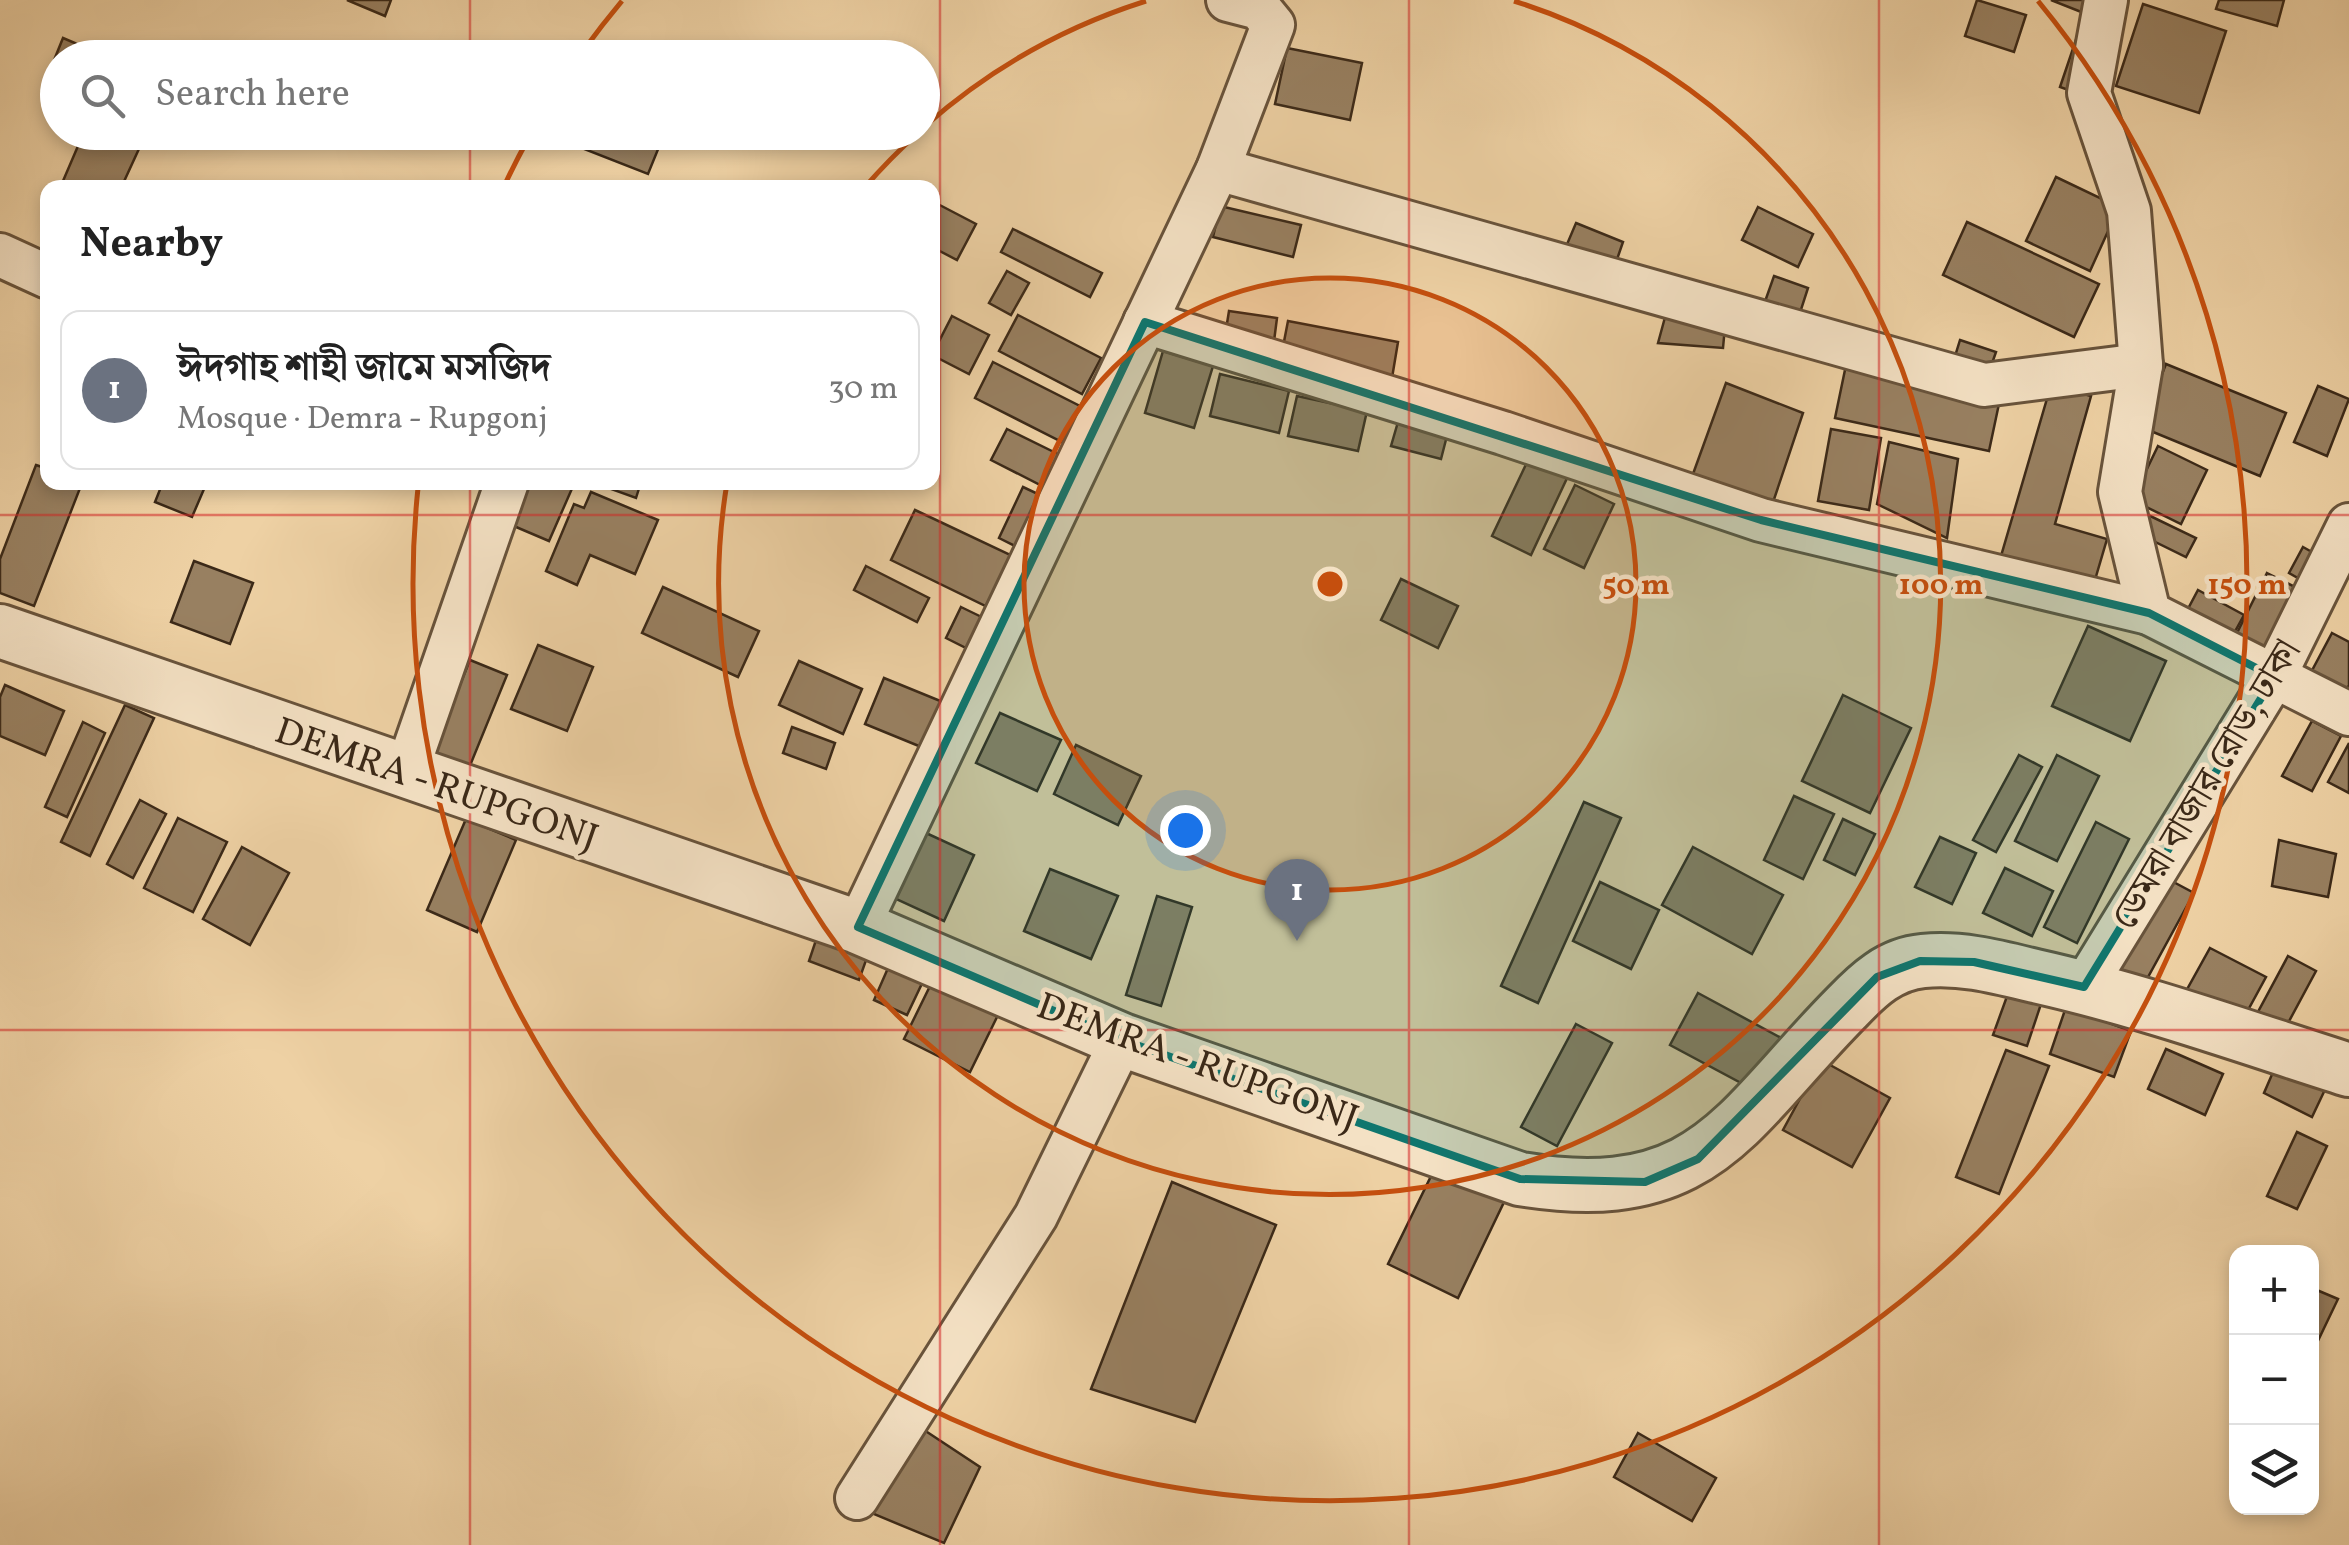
<!DOCTYPE html>
<meta charset="utf-8">
<style>
body{margin:0;font-family:Vollkorn,"Noto Serif Bengali",serif;background:#f6f6f6;color:#222}
.controls{position:absolute;right:30px;bottom:30px;display:grid;overflow:hidden;border-radius:20px;box-shadow:0 5px 15px #0003}
.controls button{width:90px;height:90px;display:grid;place-items:center;padding:0;border:0;border-bottom:2px solid #e0e0e0;background:#fff;color:#222;font:50px sans-serif}
.you{position:absolute;left:1185px;top:830px;width:35px;height:35px;margin:-25px;border:8px solid #fff;border-radius:50%;background:#1a73e8;box-shadow:0 0 0 15px #1a73e833}
.badge{display:grid;place-items:center;width:65px;height:65px;border-radius:50%;background:#8f2418;color:#fff;font-size:32px;font-weight:700}
.pin{position:absolute;translate:-50% -82px;filter:drop-shadow(0 2px 5px #0008)}
.pin::after{content:'';position:absolute;top:52px;width:35px;height:30px;background:inherit;clip-path:polygon(0 0,100% 0,50% 100%)}
.list{margin:0;padding:0;list-style:none}
h2{display:flex;justify-content:space-between;align-items:center;height:130px;margin:0;padding:0 40px;font-size:42px}
h2 small{font-size:32px;font-weight:400;color:#767676}
.list li{display:grid;grid-template-columns:65px 1fr auto;gap:30px;align-items:center;box-sizing:border-box;height:160px;margin:0 20px 20px;padding:0 20px;border:2px solid #e0e0e0;border-radius:20px}
.list b{display:block;font-size:38px;white-space:nowrap}
.list p{margin:0;font-size:32px;white-space:nowrap;color:#767676}
.list em{font-size:32px;font-style:normal;color:#767676}
.icon{flex:none;width:55px;height:55px;fill:none;stroke:currentColor;stroke-width:2;stroke-linecap:round;stroke-linejoin:round}
.map{position:relative;flex:none;width:2349px;height:1545px;overflow:hidden}
.search{position:absolute;background:#fff;box-shadow:0 5px 15px #0003;left:40px;top:40px;width:900px;height:110px;display:flex;align-items:center;gap:25px;box-sizing:border-box;padding:0 35px;border-radius:55px;color:#767676;font-size:38px}
.panel{position:absolute;background:#fff;box-shadow:0 5px 15px #0003;left:40px;top:180px;width:900px;height:310px;border-radius:20px}
.map>svg:first-child{display:block}
.building{fill:#988061;stroke:#3b2918;stroke-width:2.5}
.lines{fill:none;stroke-linecap:round;stroke-linejoin:round}
.minor-casing{stroke:#68533b;stroke-width:48}
.tertiary-casing{stroke:#68533b;stroke-width:58}
.minor{stroke:#f4e1c4;stroke-width:42}
.tertiary{stroke:#f4e1c4;stroke-width:52}
.marked{fill:#0f766e;fill-opacity:0.2;stroke:#0f766e;stroke-width:8;stroke-linejoin:round}
.grid{fill:none;stroke:#d62828;stroke-width:2.5;stroke-opacity:0.55}
.ring{fill:none;stroke:#c54f0e;stroke-width:5}
.labels{text-anchor:middle;stroke-width:9;stroke-linejoin:round;paint-order:stroke}
.street-label{font-size:38px;fill:#3b2918;stroke:#f4e1c4}
.centre{fill:#c54f0e;stroke:#f4e1c4;stroke-width:5}
.ring-label{font-size:30px;text-anchor:middle;font-weight:bold;fill:#c54f0e;stroke:#f4e1c4;stroke-width:9;stroke-linejoin:round;paint-order:stroke}
</style>
<div class="map">
<svg width="2349" height="1545" viewBox="0 0 2349 1545">
<rect width="100%" height="100%" fill="#eed1a4"/>
<filter id="stains"><feTurbulence type="fractalNoise" baseFrequency=".002" numOctaves="4"/><feColorMatrix values="0 0 0 0 .2 0 0 0 0 .09 0 0 0 0 .02 0 0 0 .5 -.17"/></filter>
<radialGradient id="worn" r=".72"><stop offset=".6" stop-color="#630" stop-opacity="0"/><stop offset="1" stop-color="#630" stop-opacity=".3"/></radialGradient>
<g class="building">
<polygon points="347,0 391,0 385,16"/>
<polygon points="1977,0 2026,15 2014,52 1965,36"/>
<polygon points="2051,0 2100,0 2094,17"/>
<polygon points="2219,0 2284,0 2277,26 2216,9"/>
<polygon points="2143,4 2226,31 2199,113 2116,86"/>
<polygon points="2081,25 2077,93 2060,87"/>
<polygon points="63,38 110,58 58,58 58,84 46,80"/>
<polygon points="1287,48 1362,63 1350,120 1275,104"/>
<polygon points="84,132 127,132 143,140 121,188 60,188"/>
<polygon points="573,132 665,132 648,174 569,143"/>
<polygon points="2056,177 2119,207 2090,271 2026,241"/>
<polygon points="932,201 976,224 957,260 932,247"/>
<polygon points="1220,206 1301,225 1293,257 1213,237"/>
<polygon points="1758,207 1813,234 1798,267 1742,240"/>
<polygon points="1967,222 2099,284 2074,337 1943,275"/>
<polygon points="1576,223 1623,242 1614,268 1565,249"/>
<polygon points="1013,229 1102,273 1090,297 1001,252"/>
<polygon points="1007,271 1029,283 1011,315 989,303"/>
<polygon points="1774,276 1808,288 1797,322 1762,310"/>
<polygon points="1670,299 1726,316 1723,348 1658,343"/>
<polygon points="1229,311 1277,318 1273,349 1224,342"/>
<polygon points="1018,315 1101,358 1082,394 999,351"/>
<polygon points="952,316 989,335 969,374 932,355"/>
<polygon points="1288,321 1398,342 1392,378 1281,357"/>
<polygon points="1960,340 1996,352 1987,378 1952,366"/>
<polygon points="1163,351 1213,366 1194,428 1145,413"/>
<polygon points="993,362 1080,406 1062,442 975,398"/>
<polygon points="2166,364 2286,413 2260,476 2141,427"/>
<polygon points="1846,365 2000,399 1989,451 1835,418"/>
<polygon points="1220,374 1289,391 1279,433 1210,416"/>
<polygon points="1726,383 1803,413 1761,538 1681,507"/>
<polygon points="2051,385 2091,396 2055,524 2107,539 2092,590 1999,563"/>
<polygon points="2318,386 2349,399 2327,456 2294,442"/>
<polygon points="1297,396 1367,411 1358,451 1288,436"/>
<polygon points="1400,415 1449,428 1441,459 1391,446"/>
<polygon points="1007,429 1066,458 1050,490 991,460"/>
<polygon points="1831,429 1881,438 1869,510 1818,501"/>
<polygon points="1889,442 1958,459 1947,538 1877,504"/>
<polygon points="2158,446 2207,470 2181,524 2132,500"/>
<polygon points="1529,458 1568,476 1531,555 1492,536"/>
<polygon points="36,465 48,469 48,482 82,483 34,606 0,593 0,559"/>
<polygon points="163,482 207,482 192,517 155,502"/>
<polygon points="527,482 574,484 549,541 509,524"/>
<polygon points="592,482 641,482 636,498"/>
<polygon points="1575,485 1614,504 1584,568 1544,549"/>
<polygon points="1023,487 1053,501 1029,553 999,538"/>
<polygon points="591,492 658,520 635,574 590,555 577,585 546,571 574,504 584,508"/>
<polygon points="915,510 1025,562 1000,613 891,560"/>
<polygon points="2144,513 2196,538 2186,557 2135,532"/>
<polygon points="2303,547 2344,570 2330,596 2289,573"/>
<polygon points="194,561 253,583 230,644 171,622"/>
<polygon points="866,566 929,598 917,622 854,590"/>
<polygon points="2267,573 2307,593 2271,666 2230,647"/>
<polygon points="1401,579 1458,606 1438,648 1381,620"/>
<polygon points="663,587 759,631 738,677 642,633"/>
<polygon points="2198,590 2244,615 2227,646 2181,622"/>
<polygon points="961,607 996,624 980,655 946,638"/>
<polygon points="2088,626 2166,661 2130,741 2052,706"/>
<polygon points="2332,633 2349,642 2349,685 2343,696 2308,678"/>
<polygon points="538,645 593,667 567,731 511,709"/>
<polygon points="470,660 507,675 469,768 432,753"/>
<polygon points="799,661 862,689 843,734 779,705"/>
<polygon points="884,678 955,707 936,753 865,724"/>
<polygon points="5,685 64,711 45,755 0,736 0,697"/>
<polygon points="1843,695 1911,728 1870,813 1802,781"/>
<polygon points="125,705 154,718 90,856 61,842"/>
<polygon points="1000,713 1061,740 1037,791 976,763"/>
<polygon points="2312,721 2341,736 2312,791 2282,776"/>
<polygon points="83,722 105,733 67,817 45,807"/>
<polygon points="792,727 835,743 826,769 783,753"/>
<polygon points="2349,743 2349,793 2328,782"/>
<polygon points="1076,745 1141,776 1118,825 1054,794"/>
<polygon points="2019,755 2042,767 1996,852 1973,840"/>
<polygon points="2057,755 2099,776 2057,861 2015,841"/>
<polygon points="1794,796 1834,814 1803,879 1764,860"/>
<polygon points="140,800 166,814 133,878 107,864"/>
<polygon points="1584,802 1621,818 1538,1003 1501,986"/>
<polygon points="178,818 227,842 193,912 144,888"/>
<polygon points="466,819 516,840 477,932 427,910"/>
<polygon points="1843,819 1875,834 1855,875 1824,860"/>
<polygon points="2096,822 2129,839 2077,943 2044,927"/>
<polygon points="926,833 974,855 944,921 896,899"/>
<polygon points="1940,837 1976,853 1952,904 1915,887"/>
<polygon points="2279,840 2336,854 2328,897 2272,886"/>
<polygon points="242,847 289,873 250,945 203,919"/>
<polygon points="1693,847 1783,895 1752,954 1662,905"/>
<polygon points="2005,868 2053,891 2032,936 1983,913"/>
<polygon points="1050,869 1118,896 1091,959 1024,931"/>
<polygon points="2151,870 2194,893 2142,988 2100,965"/>
<polygon points="1600,882 1659,910 1631,969 1573,941"/>
<polygon points="1157,896 1192,907 1161,1006 1126,995"/>
<polygon points="819,931 870,949 859,980 809,961"/>
<polygon points="2210,948 2266,977 2241,1023 2185,993"/>
<polygon points="2288,956 2316,971 2280,1038 2252,1023"/>
<polygon points="892,959 926,975 907,1015 874,1000"/>
<polygon points="932,982 998,1015 970,1072 904,1039"/>
<polygon points="2010,988 2043,998 2027,1046 1993,1035"/>
<polygon points="1698,993 1785,1040 1758,1092 1670,1045"/>
<polygon points="2066,1007 2131,1031 2114,1077 2050,1054"/>
<polygon points="1576,1024 1612,1043 1557,1146 1521,1127"/>
<polygon points="2166,1049 2223,1074 2205,1115 2148,1089"/>
<polygon points="2006,1050 2049,1066 1999,1194 1956,1177"/>
<polygon points="2280,1056 2331,1077 2312,1117 2264,1093"/>
<polygon points="1821,1060 1890,1098 1852,1167 1783,1130"/>
<polygon points="2297,1132 2327,1146 2297,1209 2267,1196"/>
<polygon points="1436,1166 1505,1200 1458,1298 1388,1264"/>
<polygon points="1172,1182 1276,1225 1195,1422 1091,1389"/>
<polygon points="2312,1288 2338,1299 2314,1349 2312,1348"/>
<polygon points="918,1426 980,1467 944,1543 869,1512"/>
<polygon points="1638,1433 1716,1478 1692,1521 1614,1477"/>
</g>
<g class="lines">
<g class="minor-casing">
<g id="minor">
<polyline points="2106,0 2089,93 2129,211 2141,365 2120,492 2149,613 2349,714"/>
<polyline points="1218,169 1984,385 2141,365"/>
<polyline points="0,255 48,277"/>
<polyline points="1145,322 1503,433 1761,520 2149,613"/>
<polyline points="406,773 507,482"/>
<polyline points="858,927 1218,169 1273,25 1259,8 1228,0"/>
<polyline points="2084,987 2274,677 2349,525"/>
<polyline points="857,1498 1036,1216 1122,1040"/>
</g>
</g>
<g class="tertiary-casing">
<path id="tertiary" d="M0,631L858,927L1122,1040L1520,1179C1705,1209 1733,1122 1847,1007C1868,985 1890,964 1923,961C1961,957 1998,967 2035,976C2142,1000 2245,1037 2349,1070"/>
</g>
<use href="#minor" class="minor"/>
<use href="#tertiary" class="tertiary"/>
</g>
<path class="marked" d="M1145,322L1761,520L2149,613L2274,677L2084,987L1974,962L1920,961L1877,977L1698,1159L1645,1182L1520,1179L1122,1040L858,927Z"/>
<path class="grid" d="M470,0V58M940,0V1545M1409,0V1545M1879,0V1545M470,132V188M470,482V1545M0,515H2349M0,1030H2349"/>
<circle cx="1330" cy="584" r="306" fill="#c54f0e" fill-opacity=".12"/>
<g class="ring">
<circle cx="1330" cy="584" r="306"/>
<path d="M865 187A611 611 0 0 1 917 134M925 126A611 611 0 0 1 1146 1M1514 1A611 611 0 1 1 727 483"/>
<path d="M506 182A917 917 0 0 1 528 139M583 51A917 917 0 0 1 622 1M2038 1A917 917 0 1 1 418 488"/>
</g>
<g class="labels">
<g class="street-label">
<text transform="translate(437 783) rotate(19)" y="13">DEMRA - RUPGONJ</text>
<text transform="translate(2205 784) rotate(-59)" y="13">ডেমরা বাজার রোড, ঢাকা</text>
<text transform="translate(1198 1061) rotate(20)" y="13">DEMRA - RUPGONJ</text>
</g>
</g>
<circle cx="1330" cy="584" r="15" class="centre"/>
<g class="ring-label">
<text x="1636" y="594">50 m</text>
<text x="1941" y="594">100 m</text>
<text x="2247" y="594">150 m</text>
</g>
<rect width="100%" height="100%" filter="url(#stains)"/>
<rect width="100%" height="100%" fill="url(#worn)"/>
</svg>
<div class="controls">
<button>+</button>
<button>−</button>
<button><svg class="icon" aria-label="layers" viewBox="0 0 24 24"><path d="M12 4l9 5-9 5-9-5zM3 14l9 5 9-5"/></svg></button>
</div>
<div class="you"></div>
<div class="pin badge" style="left:1297px;top:941px;background:#6b7280">1</div>
<div class="search"><svg class="icon" aria-label="search" viewBox="0 0 24 24"><circle cx="10" cy="10" r="6"/><path d="M15 15l6 6"/></svg>Search here</div>
<section class="panel">
<h2>Nearby<small></small></h2>
<ul class="list">
<li><span class="badge" style="background:#6b7280">1</span><div><b>ঈদগাহ শাহী জামে মসজিদ</b><p>Mosque · Demra - Rupgonj</p></div><em>30 m</em></li>
</ul>
</section>
</div>
